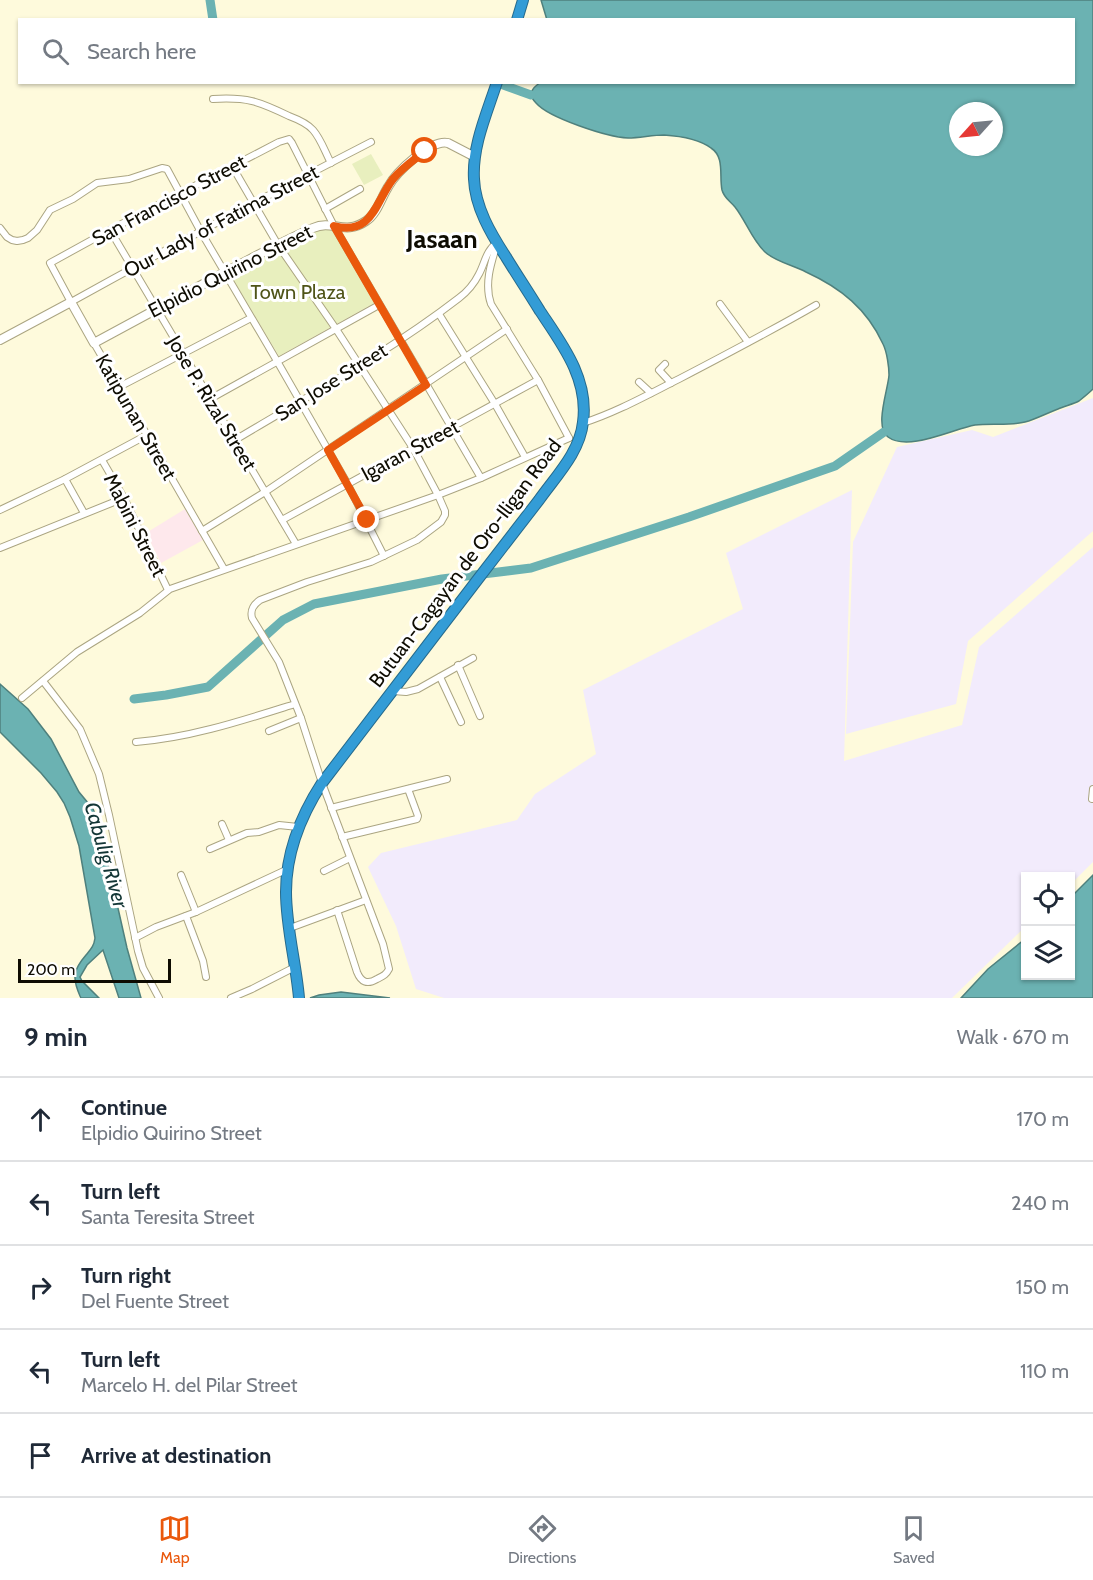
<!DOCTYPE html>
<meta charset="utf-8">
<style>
body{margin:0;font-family:Cabin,sans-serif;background:#f2f2f3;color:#1f2937}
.controls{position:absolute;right:18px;bottom:18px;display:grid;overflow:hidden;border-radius:0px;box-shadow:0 2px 4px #0004}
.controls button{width:54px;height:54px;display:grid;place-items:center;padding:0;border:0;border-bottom:2px solid #e0e1e3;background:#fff;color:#1f2937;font:30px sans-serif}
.compass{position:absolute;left:949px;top:102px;width:54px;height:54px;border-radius:50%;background:#fff;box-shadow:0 2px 4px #0004;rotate:243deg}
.scale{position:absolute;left:18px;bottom:15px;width:153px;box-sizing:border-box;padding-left:6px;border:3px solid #0e0c02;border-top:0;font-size:16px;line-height:21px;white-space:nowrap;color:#0e0c02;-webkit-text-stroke:4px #fff;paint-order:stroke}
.stop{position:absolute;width:18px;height:18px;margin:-14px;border:4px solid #ea580c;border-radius:50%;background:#fff}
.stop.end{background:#ea580c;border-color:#fff;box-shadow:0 2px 6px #0008}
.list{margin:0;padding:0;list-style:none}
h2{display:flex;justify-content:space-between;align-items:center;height:78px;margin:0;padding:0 24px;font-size:26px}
h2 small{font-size:20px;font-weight:400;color:#747a83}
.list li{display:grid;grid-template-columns:39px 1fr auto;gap:18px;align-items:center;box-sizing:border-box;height:84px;padding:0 24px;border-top:2px solid #e0e1e3}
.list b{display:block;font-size:22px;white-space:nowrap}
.list p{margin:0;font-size:20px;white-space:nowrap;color:#747a83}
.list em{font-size:20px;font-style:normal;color:#747a83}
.icon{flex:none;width:33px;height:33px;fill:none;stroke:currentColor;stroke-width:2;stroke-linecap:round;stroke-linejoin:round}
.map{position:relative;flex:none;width:1093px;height:998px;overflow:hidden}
.search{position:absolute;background:#fff;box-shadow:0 2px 4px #0004;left:18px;right:18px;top:18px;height:66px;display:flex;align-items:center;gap:15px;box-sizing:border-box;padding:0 21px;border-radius:0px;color:#747a83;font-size:22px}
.sheet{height:498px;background:#fff}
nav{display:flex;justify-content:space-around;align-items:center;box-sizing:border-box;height:84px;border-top:2px solid #e0e1e3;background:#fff;font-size:16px;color:#747a83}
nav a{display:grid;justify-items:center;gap:3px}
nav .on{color:#ea580c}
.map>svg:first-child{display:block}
.industrial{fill:#f2ebfc}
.medical{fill:#fee8ec}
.green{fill:#e8efbe}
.water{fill:#6bb2b2;stroke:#4f807d;stroke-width:1.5;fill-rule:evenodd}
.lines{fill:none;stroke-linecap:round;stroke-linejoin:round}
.river{stroke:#6bb2b2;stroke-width:9}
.street-casing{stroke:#aba582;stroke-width:8}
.secondary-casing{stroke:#aba582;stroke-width:10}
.highway-casing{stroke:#266a8c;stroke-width:12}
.street{stroke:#fff;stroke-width:6}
.secondary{stroke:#fff;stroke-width:8}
.highway{stroke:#339cd6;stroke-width:10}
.route{stroke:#ea580c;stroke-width:8}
.labels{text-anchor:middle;stroke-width:6;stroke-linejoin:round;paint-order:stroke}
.street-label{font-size:20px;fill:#0e0c02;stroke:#fff}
.park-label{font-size:20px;fill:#4f5418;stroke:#fff}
.water-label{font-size:21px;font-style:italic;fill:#133636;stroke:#fff}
.district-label{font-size:26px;font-weight:bold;fill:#0e0c02;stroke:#fff}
</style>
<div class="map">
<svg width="1093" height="998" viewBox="0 0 1093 998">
<rect width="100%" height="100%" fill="#fefadc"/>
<g class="industrial">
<polygon points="1093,398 1093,531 968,641 956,704 846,734 853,542 897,447 972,430 993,437"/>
<polygon points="852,490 844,761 962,725 979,647 1093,547 1093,862 1071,884 1070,876 1026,876 1025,927 952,998 444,998 416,989 396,926 368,867 381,853 517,820 535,794 596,754 583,690 743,609 726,553"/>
</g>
<polygon class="medical" points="185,509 203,540 161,563 146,533"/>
<g class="green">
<polygon points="371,154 383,175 364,185 352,164"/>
<polygon points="319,229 332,230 374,303 279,356 230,274"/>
</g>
<g class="water">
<path d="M541,0H1093V389C1089,393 1084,397 1079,401C1073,404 1065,406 1058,409C1047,413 1036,419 1025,422C1010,426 991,423 975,425C953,429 908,452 888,437C874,427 888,390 889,375C889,367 887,352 883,344C867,309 841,288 806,272C793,265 776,262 765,252C752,240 746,221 735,207C730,201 724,198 722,190C719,176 725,157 711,148C699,139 679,136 664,135C652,135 640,138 628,138C607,137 549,118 536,103C527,94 532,88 541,82H1074V20H547ZM958,111H994V147H958Z"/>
<path d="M0,684L28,709L51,739L79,792L93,809L99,824L127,948L141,998H119L103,950L87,965L80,977L82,981L99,998H81L80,996C72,978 73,970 86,955C91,949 94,946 95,938L79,846L70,817L64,803L57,792L41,773L0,732Z"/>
<polygon points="1093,875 1093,998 961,998 988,969 1025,939 1026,975 1070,975 1071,897"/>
<polygon points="341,992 390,998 310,998 319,995"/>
</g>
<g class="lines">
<g class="river">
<polyline points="210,0 213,20"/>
<polyline points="495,82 531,95"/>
<polyline points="134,699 166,695 208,687 283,620 314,604 442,579 531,568 689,517 835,466 884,432"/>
</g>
<g class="street-casing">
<g id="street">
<path d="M213,99C247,97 258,101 289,116C297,119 307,123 313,130C321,139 325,152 331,163"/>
<path d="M371,142C270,194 170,247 71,302L50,263L110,230L279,142L289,139L292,143L334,226L481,478"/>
<path d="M232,166L278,245L336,329L413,448L438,495L445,511V515L441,522L417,540L371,562L307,582L260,600C253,605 250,610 252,618L279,662L301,718L322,783L383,944L389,969C386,975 383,976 377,979C367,985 361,982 357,972L337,910"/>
<polyline points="325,209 360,189"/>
<polyline points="0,228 7,237 12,240 17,241 23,240 28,238 37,230 50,210 73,199 97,183 129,179 162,168 167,169 201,232 277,361 347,483 384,556"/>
<polyline points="110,230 296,544"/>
<path d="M497,244C491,263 484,284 491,304L538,380L569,438"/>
<polyline points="720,304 748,342"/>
<polyline points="439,314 495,404 525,457"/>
<polyline points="94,343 224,569"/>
<polyline points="665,364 659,370 671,383"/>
<polyline points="639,382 651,393"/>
<polyline points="119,387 251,318"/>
<polyline points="210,399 379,305"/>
<path d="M583,423C617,412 647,395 679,379C725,355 771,331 816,305"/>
<path d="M235,440C310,395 389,352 459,298C467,292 474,284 479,274C485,263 486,250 497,243"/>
<polyline points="102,460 124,498 168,590"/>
<polyline points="65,479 84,513"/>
<polyline points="0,510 65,479 147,435"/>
<polyline points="282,520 538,380"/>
<polyline points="202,531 265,492 507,329"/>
<polyline points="0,548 124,498"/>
<polyline points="458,665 480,716"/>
<polyline points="440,677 461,722"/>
<polyline points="43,681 80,729 99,774 109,815 138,951 143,968 159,998"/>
<polyline points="393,691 406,692 418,689 473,658"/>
<polyline points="22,698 77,652 140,613 170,589 438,495 481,478 569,438"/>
<polyline points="269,731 301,718"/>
<path d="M136,742C190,738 244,720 295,704"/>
<polyline points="1092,799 1093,789"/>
<polyline points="331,808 447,779"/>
<polyline points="222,824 229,840"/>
<polyline points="342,837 417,819 418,816 408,789"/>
<polyline points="210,849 247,833 259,832 279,825 298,827"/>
<polyline points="324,871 350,858"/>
<polyline points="181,875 196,912"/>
<polyline points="186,916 203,961 206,977"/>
<polyline points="290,928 366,900"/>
<polyline points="135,938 156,927 196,912 288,869"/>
<polyline points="231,998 252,989 295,967"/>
</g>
</g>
<g class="secondary-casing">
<path id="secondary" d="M0,340L71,302L94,343C140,318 185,294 231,269C258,255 285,240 313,228C333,219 344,236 366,221C377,214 381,198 388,187C396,172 431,139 448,143L475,157"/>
</g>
<g class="highway-casing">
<g id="highway">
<polyline points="517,20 523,0"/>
<path d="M299,998C296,963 286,927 286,892C286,852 300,817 322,783C374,715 426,647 478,579C499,552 519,526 539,500C556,476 580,452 583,422C589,379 562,344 540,311C529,293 517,275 506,257C491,234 475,207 474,179C472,146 487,113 497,82"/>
</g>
</g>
<use href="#street" class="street"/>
<use href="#secondary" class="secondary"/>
<use href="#highway" class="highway"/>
</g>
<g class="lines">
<path class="route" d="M367,520L328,450L426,385L334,226C373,236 375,202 393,179C402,168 414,160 425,151"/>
</g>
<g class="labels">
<g class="street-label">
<text transform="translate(169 200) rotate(-28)" y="7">San Francisco Street</text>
<text transform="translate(221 221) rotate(-28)" y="7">Our Lady of Fatima Street</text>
<text transform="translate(230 271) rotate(-27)" y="7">Elpidio Quirino Street</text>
<text transform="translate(331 382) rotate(-32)" y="7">San Jose Street</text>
<text transform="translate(212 403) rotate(59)" y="7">Jose P. Rizal Street</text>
<text transform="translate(136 417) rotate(60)" y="7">Katipunan Street</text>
<text transform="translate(410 450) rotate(-28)" y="7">Igaran Street</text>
<text transform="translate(135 525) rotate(63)" y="7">Mabini Street</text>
<text transform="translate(465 563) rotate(-53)" y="7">Butuan-Cagayan de Oro-Iligan Road</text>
</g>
<g class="park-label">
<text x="298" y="299">Town Plaza</text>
</g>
<g class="water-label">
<text transform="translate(106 855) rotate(74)" y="7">Cabulig River</text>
</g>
<g class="district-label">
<text x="442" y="248">Jasaan</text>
</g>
</g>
</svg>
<div class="controls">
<button><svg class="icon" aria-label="locate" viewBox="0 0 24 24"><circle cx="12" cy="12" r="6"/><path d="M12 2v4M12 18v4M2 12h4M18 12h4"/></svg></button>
<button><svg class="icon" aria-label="layers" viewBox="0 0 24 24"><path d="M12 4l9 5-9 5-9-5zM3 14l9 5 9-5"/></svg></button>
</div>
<svg class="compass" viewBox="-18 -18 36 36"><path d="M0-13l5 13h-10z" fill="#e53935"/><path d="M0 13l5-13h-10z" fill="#747a83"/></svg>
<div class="scale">200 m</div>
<div class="stop" style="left:425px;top:151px"></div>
<div class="stop end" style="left:367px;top:520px"></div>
<div class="search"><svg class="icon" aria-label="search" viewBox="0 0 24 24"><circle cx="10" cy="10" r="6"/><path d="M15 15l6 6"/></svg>Search here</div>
</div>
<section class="sheet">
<h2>9 min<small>Walk · 670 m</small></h2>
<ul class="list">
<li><svg class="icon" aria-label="ahead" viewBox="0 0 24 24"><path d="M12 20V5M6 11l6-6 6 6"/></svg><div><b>Continue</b><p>Elpidio Quirino Street</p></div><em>170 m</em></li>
<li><svg class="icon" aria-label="left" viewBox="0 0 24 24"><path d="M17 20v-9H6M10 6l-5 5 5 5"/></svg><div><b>Turn left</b><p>Santa Teresita Street</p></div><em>240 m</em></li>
<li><svg class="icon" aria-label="right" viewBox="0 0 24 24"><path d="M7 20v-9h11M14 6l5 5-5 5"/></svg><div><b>Turn right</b><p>Del Fuente Street</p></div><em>150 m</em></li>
<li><svg class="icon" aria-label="left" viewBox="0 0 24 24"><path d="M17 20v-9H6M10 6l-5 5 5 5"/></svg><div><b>Turn left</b><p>Marcelo H. del Pilar Street</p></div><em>110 m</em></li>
<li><svg class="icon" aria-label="arrive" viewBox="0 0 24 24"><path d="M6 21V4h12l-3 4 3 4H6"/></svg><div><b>Arrive at destination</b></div></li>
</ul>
</section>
<nav>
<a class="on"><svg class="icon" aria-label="map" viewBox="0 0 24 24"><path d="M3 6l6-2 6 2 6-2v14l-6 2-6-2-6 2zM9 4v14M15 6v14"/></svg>Map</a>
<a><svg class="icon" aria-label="directions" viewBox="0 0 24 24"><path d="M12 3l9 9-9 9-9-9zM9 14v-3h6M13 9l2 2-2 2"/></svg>Directions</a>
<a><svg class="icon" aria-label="saved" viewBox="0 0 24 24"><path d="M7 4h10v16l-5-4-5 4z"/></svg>Saved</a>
</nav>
